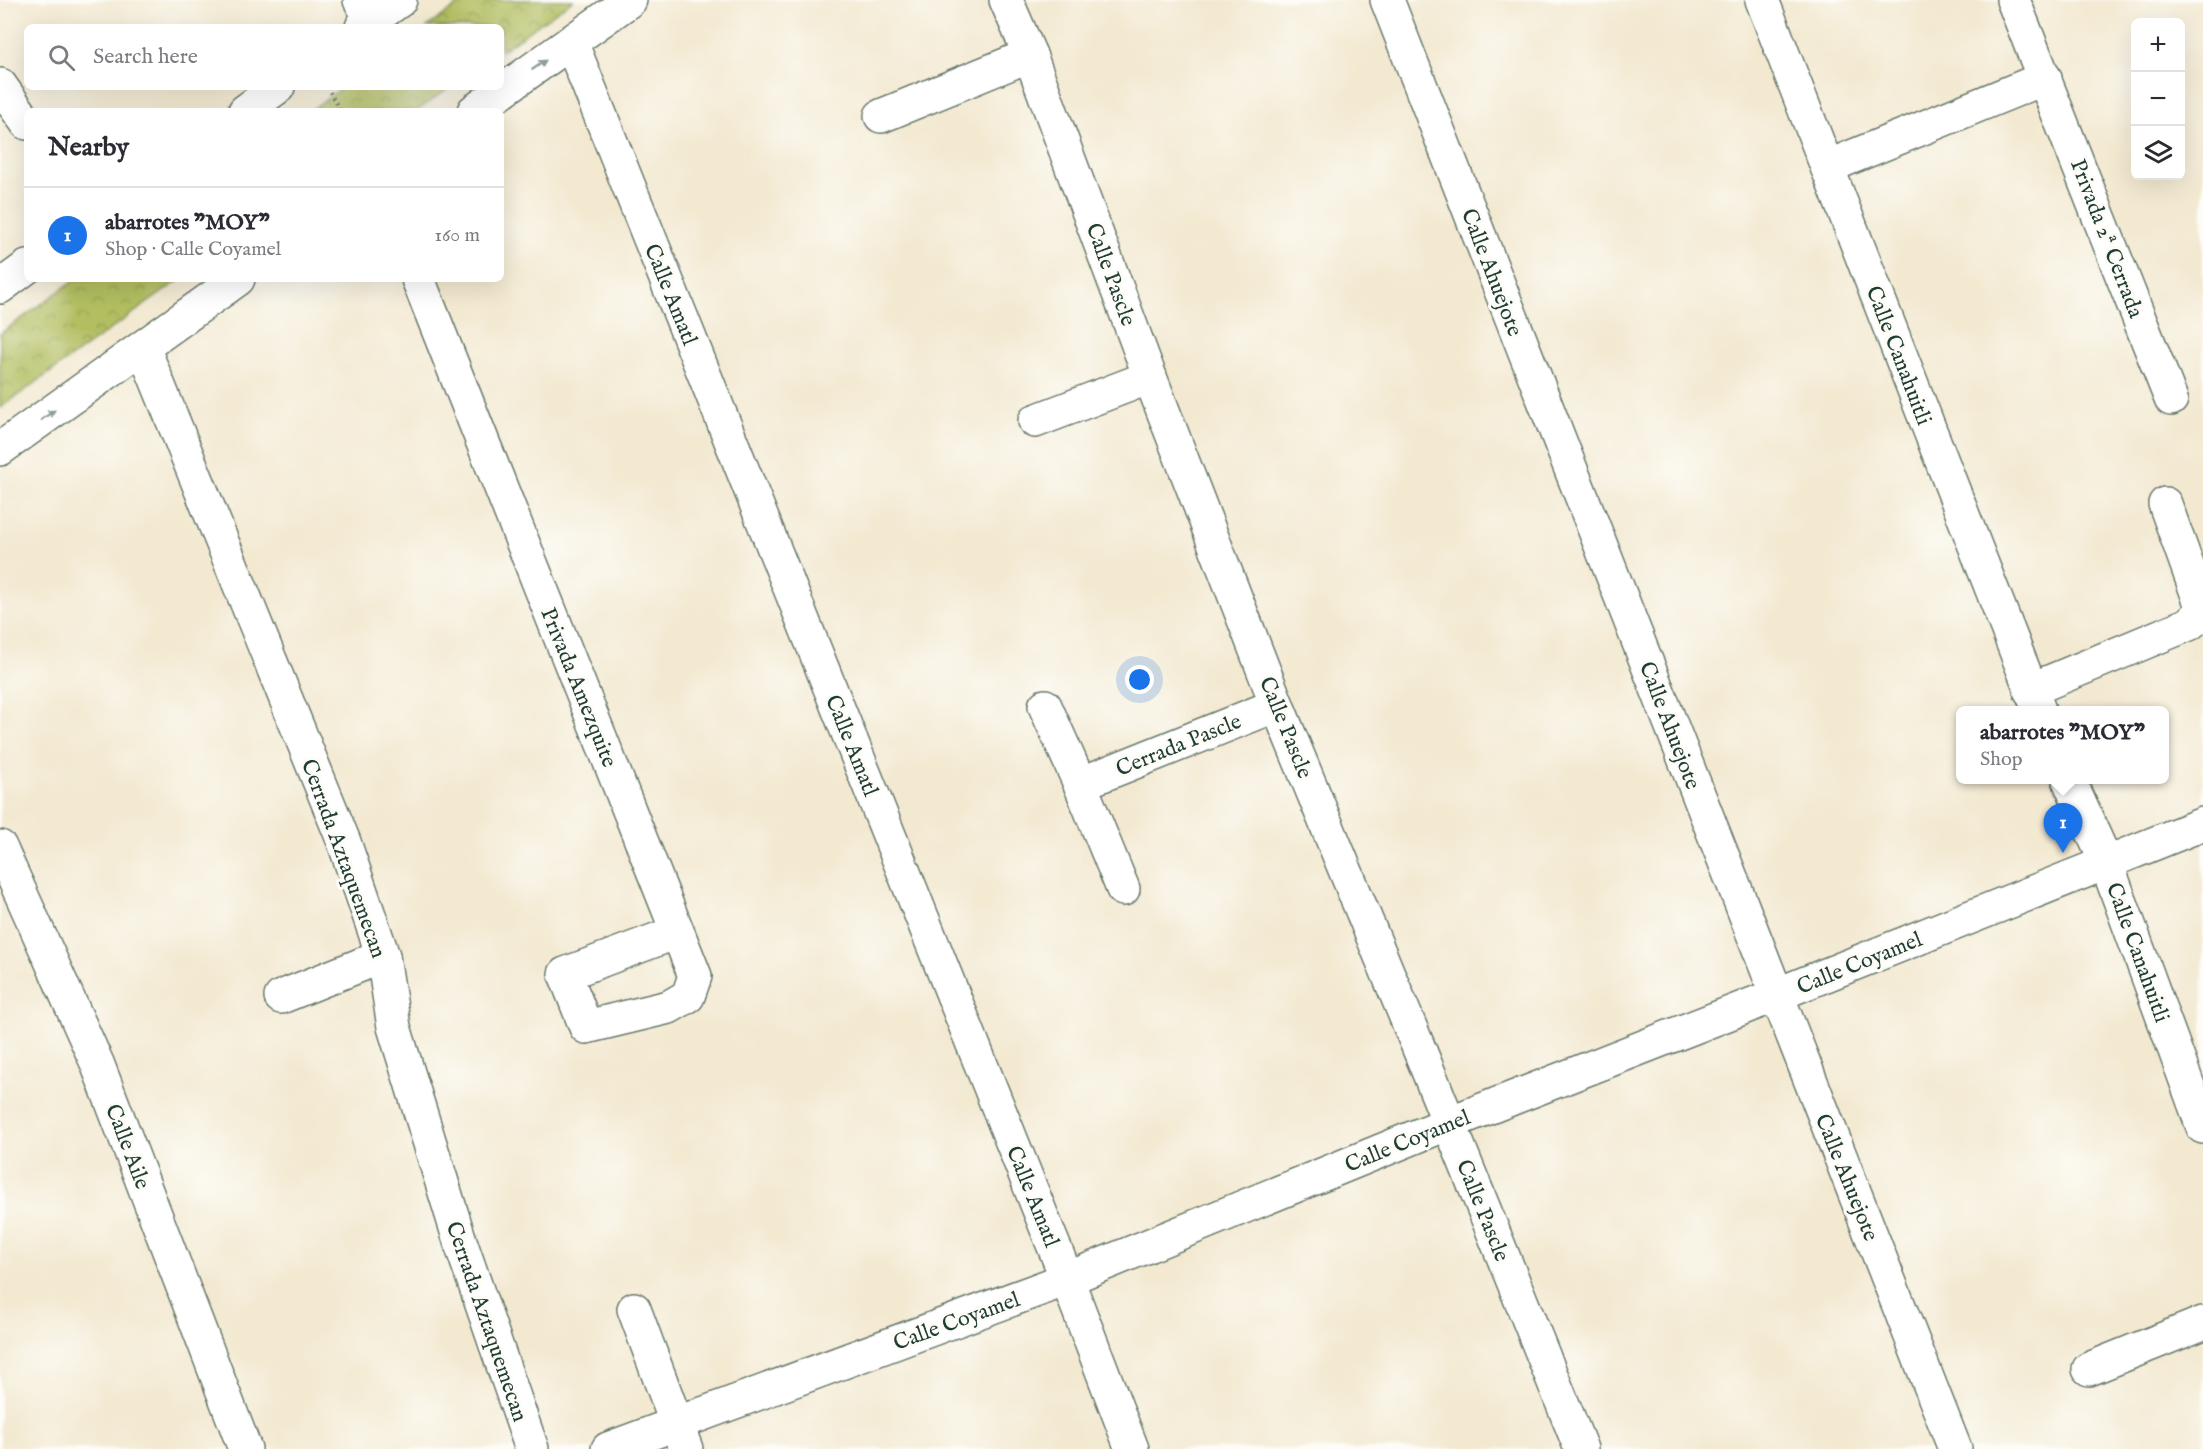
<!DOCTYPE html>
<meta charset="utf-8">
<style>
body{margin:0;font-family:"IM FELL English",serif;background:#f7f7f7;color:#2b2b33}
.controls{position:absolute;right:18px;top:18px;display:grid;overflow:hidden;border-radius:9px;box-shadow:0 6px 24px #0002}
.controls button{width:54px;height:54px;display:grid;place-items:center;padding:0;border:0;border-bottom:2px solid #e1e1e2;background:#fff;color:#2b2b33;font:30px sans-serif}
.you{position:absolute;left:1140px;top:680px;width:21px;height:21px;margin:-15px;border:4px solid #fff;border-radius:50%;background:#1a73e8;box-shadow:0 0 0 9px #1a73e833}
.badge{display:grid;place-items:center;width:39px;height:39px;border-radius:50%;background:#1a73e8;color:#fff;font-size:20px;font-weight:700}
.pin{position:absolute;translate:-50% -50px;filter:drop-shadow(0 2px 3px #0008)}
.pin::after{content:'';position:absolute;top:32px;width:21px;height:18px;background:inherit;clip-path:polygon(0 0,100% 0,50% 100%)}
.popup{position:absolute;left:1956px;top:706px;width:213px;height:78px;box-sizing:border-box;display:grid;place-content:center;border-radius:9px;background:#fff;filter:drop-shadow(0 2px 4px #0005);font-size:20px;white-space:nowrap;color:#7c7c81}
.popup b{font-size:22px;color:#2b2b33}
.popup::after{content:'';position:absolute;left:50%;top:100%;margin-left:-12px;border:12px solid transparent;border-top-color:#fff}
.list{margin:0;padding:0;list-style:none}
h2{display:flex;justify-content:space-between;align-items:center;height:78px;margin:0;padding:0 24px;font-size:26px}
h2 small{font-size:20px;font-weight:400;color:#7c7c81}
.list li{display:grid;grid-template-columns:39px 1fr auto;gap:18px;align-items:center;box-sizing:border-box;height:96px;padding:0 24px;border-top:2px solid #e1e1e2}
.list b{display:block;font-size:22px;white-space:nowrap}
.list p{margin:0;font-size:20px;white-space:nowrap;color:#7c7c81}
.list em{font-size:20px;font-style:normal;color:#7c7c81}
.icon{flex:none;width:33px;height:33px;fill:none;stroke:currentColor;stroke-width:2;stroke-linecap:round;stroke-linejoin:round}
.map{position:relative;flex:none;width:2203px;height:1449px;overflow:hidden}
.search{position:absolute;background:#fff;box-shadow:0 6px 24px #0002;left:24px;top:24px;width:480px;height:66px;display:flex;align-items:center;gap:15px;box-sizing:border-box;padding:0 21px;border-radius:9px;color:#7c7c81;font-size:22px}
.panel{position:absolute;background:#fff;box-shadow:0 6px 24px #0002;left:24px;top:108px;width:480px;height:174px;border-radius:9px}
.map>svg:first-child{display:block}
.park{fill:url(#park-crowns);stroke:#687e4a;stroke-width:1.5}
.lines{fill:none;stroke-linecap:round;stroke-linejoin:round}
.minor-casing{stroke:#69796b;stroke-width:36}
.major-casing{stroke:#69796b;stroke-width:36}
.path{stroke:#69796b;stroke-width:4;stroke-dasharray:1.5 4.5;stroke-linecap:butt}
.minor{stroke:#fff;stroke-width:33}
.major{stroke:#fff;stroke-width:33}
.oneway{fill:#8f9e9a}
.labels{text-anchor:middle;stroke-width:6;stroke-linejoin:round;paint-order:stroke}
.street-label{font-size:22px;fill:#1f3d34;stroke:#fdfcf7}
</style>
<div class="map">
<svg width="2203" height="1449" viewBox="0 0 2203 1449">
<defs>
<pattern id="park-crowns" width="20" height="18" patternUnits="userSpaceOnUse" patternTransform="scale(1.5)"><rect width="20" height="18" fill="#b2be60"/><path d="M2 6a3 3 0 1 1 6 0M12 15a3 3 0 1 1 6 0" fill="none" stroke="#909c50"/></pattern>
</defs>
<rect width="100%" height="100%" fill="#fdfcf7"/>
<filter id="ink" filterUnits="userSpaceOnUse"><feTurbulence type="fractalNoise" baseFrequency=".0167" numOctaves="2"/><feDisplacementMap in="SourceGraphic" scale="12" xChannelSelector="R" yChannelSelector="G"/><feConvolveMatrix kernelMatrix="1 2 1 2 8 2 1 2 1" color-interpolation-filters="sRGB"/></filter>
<filter id="wash" filterUnits="userSpaceOnUse"><feTurbulence type="fractalNoise" baseFrequency=".008" numOctaves="4" result="noise"/><feDisplacementMap in="SourceGraphic" scale="24" xChannelSelector="R" yChannelSelector="G"/><feGaussianBlur stdDeviation="1.35" result="paint"/><feColorMatrix in="noise" values="0 0 0 0 0 0 0 0 0 0 0 0 0 0 0 0 0 1.4 0 .05"/><feComposite in="paint" operator="in"/></filter>
<g filter="url(#wash)">
<rect width="100%" height="100%" fill="#f3e9d1"/>
<g class="park">
<polygon points="465,0 573,0 501,51 501,27 427,27"/>
<polygon points="343,87 450,87 417,111 310,111"/>
<polygon points="76,279 181,279 0,408 0,334"/>
</g>
</g>
<g filter="url(#ink)">
<g class="lines">
<g class="minor-casing">
<g id="minor">
<polyline points="360,0 372,20"/>
<polyline points="1006,0 1030,55 1150,377 1277,705 1420,1051 1581,1449"/>
<polyline points="1387,0 1955,1449"/>
<polyline points="1762,0 2039,710"/>
<polyline points="2013,0 2171,399"/>
<polyline points="571,42 1067,1279 1132,1449"/>
<polyline points="0,85 27,123"/>
<polyline points="881,116 1030,55"/>
<polyline points="1827,167 2045,78"/>
<polyline points="418,279 695,976 688,996 669,1007 586,1027 565,974 677,932"/>
<polyline points="143,347 344,842 383,956 394,1027 460,1241 532,1449"/>
<polyline points="1035,421 1150,377"/>
<polyline points="2030,690 2189,624 2199,616 2201,604 2165,504"/>
<polyline points="1045,706 1080,784 1123,889"/>
<polyline points="2069,780 2106,862 2203,1127"/>
<polyline points="1080,784 1277,705"/>
<polyline points="0,847 97,1063 245,1449"/>
<polyline points="281,997 383,956"/>
<polyline points="634,1309 686,1449"/>
<polyline points="2089,1369 2203,1323"/>
<polyline points="608,1449 1067,1279 1449,1123 1776,995 2203,824"/>
</g>
</g>
<g class="major-casing">
<g id="major">
<polyline points="362,27 400,0"/>
<polyline points="245,111 278,87"/>
<polyline points="474,111 630,0"/>
<polyline points="0,287 27,267"/>
<polyline points="0,449 238,279"/>
</g>
</g>
<polyline class="path" points="327,87 340,111"/>
<use href="#minor" class="minor"/>
<use href="#major" class="major"/>
</g>
<defs><path id="oneway-solid" d="M-6-.8H1V-3.2L6.5 0L1 3.2V.8H-6Z" transform="scale(1.5)"/></defs>
<g class="oneway">
<use href="#oneway-solid" transform="translate(539 65) rotate(-35)"/>
<use href="#oneway-solid" transform="translate(48 415) rotate(-35)"/>
</g>
</g>
<g class="labels">
<g class="street-label">
<text transform="translate(2108 238) rotate(69)" y="8">Privada 2ª Cerrada</text>
<text transform="translate(1493 272) rotate(69)" y="8">Calle Ahuejote</text>
<text transform="translate(1112 274) rotate(70)" y="8">Calle Pascle</text>
<text transform="translate(672 294) rotate(68)" y="8">Calle Amatl</text>
<text transform="translate(1900 355) rotate(69)" y="8">Calle Canahuitli</text>
<text transform="translate(580 687) rotate(68)" y="8">Privada Amezquite</text>
<text transform="translate(1671 725) rotate(69)" y="8">Calle Ahuejote</text>
<text transform="translate(1287 727) rotate(68)" y="8">Calle Pascle</text>
<text transform="translate(1178 744) rotate(-22)" y="8">Cerrada Pascle</text>
<text transform="translate(853 745) rotate(68)" y="8">Calle Amatl</text>
<text transform="translate(345 858) rotate(70)" y="8">Cerrada Aztaquemecan</text>
<text transform="translate(2139 952) rotate(70)" y="8">Calle Canahuitli</text>
<text transform="translate(1859 962) rotate(-22)" y="8">Calle Coyamel</text>
<text transform="translate(1407 1140) rotate(-22)" y="8">Calle Coyamel</text>
<text transform="translate(129 1146) rotate(69)" y="8">Calle Aile</text>
<text transform="translate(1848 1177) rotate(68)" y="8">Calle Ahuejote</text>
<text transform="translate(1034 1196) rotate(68)" y="8">Calle Amatl</text>
<text transform="translate(1484 1210) rotate(68)" y="8">Calle Pascle</text>
<text transform="translate(956 1320) rotate(-20)" y="8">Calle Coyamel</text>
<text transform="translate(488 1321) rotate(71)" y="8">Cerrada Aztaquemecan</text>
</g>
</g>
</svg>
<div class="controls">
<button>+</button>
<button>−</button>
<button><svg class="icon" aria-label="layers" viewBox="0 0 24 24"><path d="M12 4l9 5-9 5-9-5zM3 14l9 5 9-5"/></svg></button>
</div>
<div class="you"></div>
<div class="pin badge" style="left:2063px;top:853px">1</div>
<div class="popup"><b>abarrotes &quot;MOY&quot;</b>Shop</div>
<div class="search"><svg class="icon" aria-label="search" viewBox="0 0 24 24"><circle cx="10" cy="10" r="6"/><path d="M15 15l6 6"/></svg>Search here</div>
<section class="panel">
<h2>Nearby<small></small></h2>
<ul class="list">
<li><span class="badge">1</span><div><b>abarrotes &quot;MOY&quot;</b><p>Shop · Calle Coyamel</p></div><em>160 m</em></li>
</ul>
</section>
</div>
